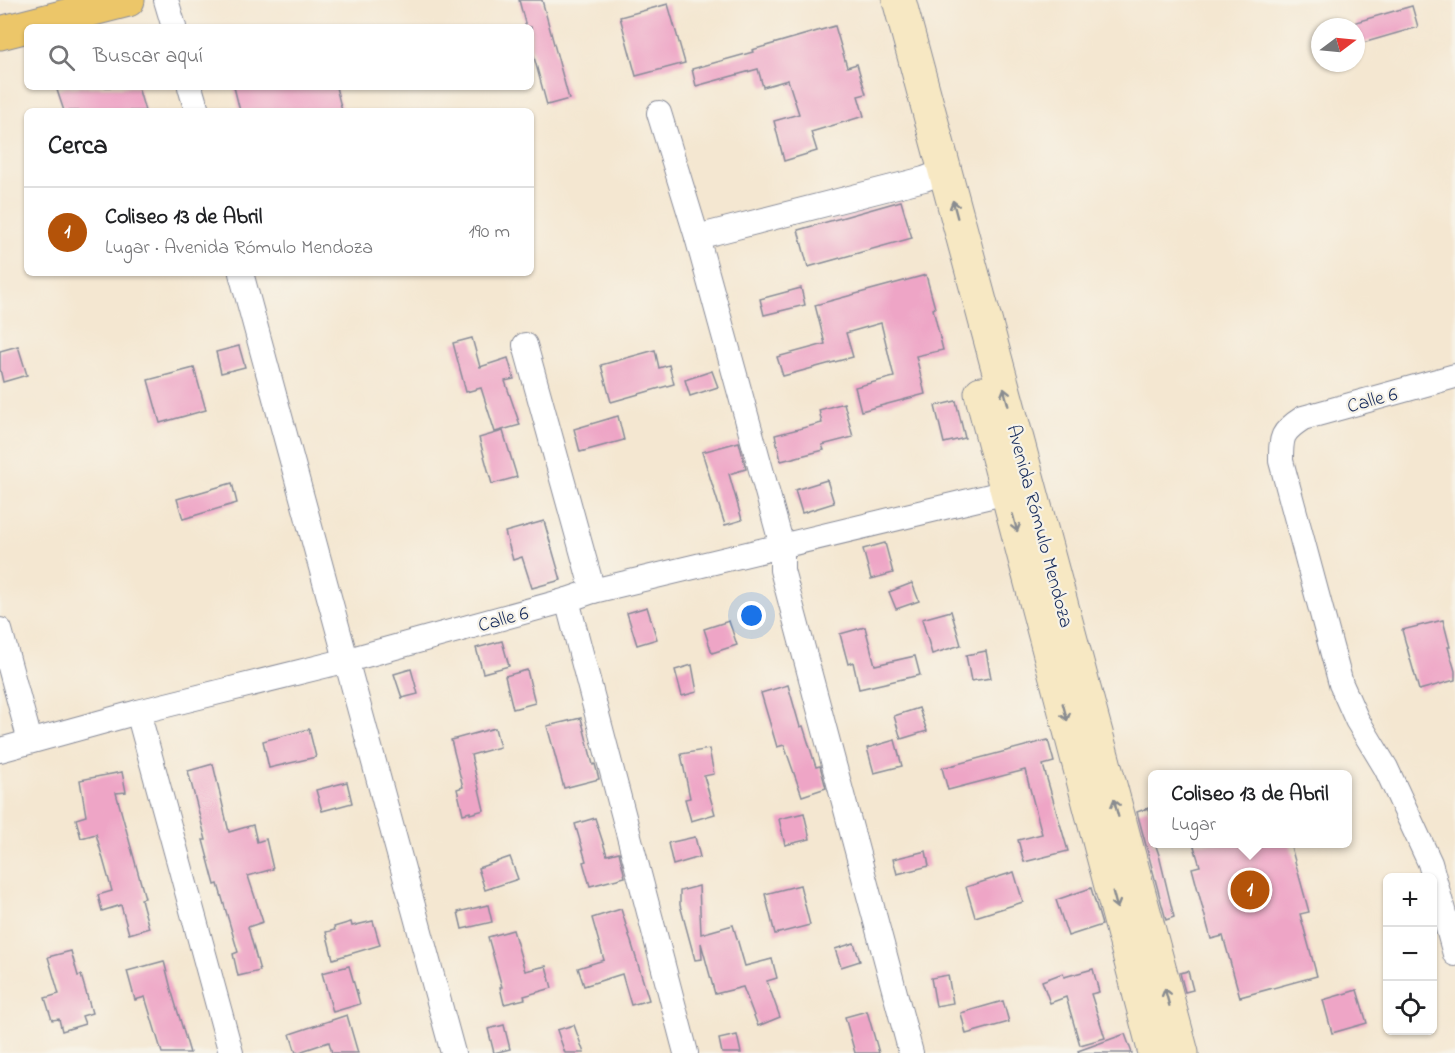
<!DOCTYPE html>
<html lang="es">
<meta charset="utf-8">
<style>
body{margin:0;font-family:"Indie Flower",sans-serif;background:#f6f6f6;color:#202124}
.controls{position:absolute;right:18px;bottom:18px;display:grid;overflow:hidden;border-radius:9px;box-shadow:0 2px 4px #0004}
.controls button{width:54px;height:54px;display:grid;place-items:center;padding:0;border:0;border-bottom:2px solid #e0e0e0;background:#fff;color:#202124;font:30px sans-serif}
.compass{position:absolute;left:1311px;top:18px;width:54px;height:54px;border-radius:50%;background:#fff;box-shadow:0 2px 4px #0004;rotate:74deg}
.you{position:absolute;left:752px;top:616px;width:21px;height:21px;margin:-15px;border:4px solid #fff;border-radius:50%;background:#1a73e8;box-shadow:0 0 0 9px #1a73e833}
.badge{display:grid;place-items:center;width:39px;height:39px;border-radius:50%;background:#b45309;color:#fff;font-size:20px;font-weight:700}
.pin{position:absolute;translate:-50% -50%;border:3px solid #fff;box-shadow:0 2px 6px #0006}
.popup{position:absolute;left:1148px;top:770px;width:204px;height:78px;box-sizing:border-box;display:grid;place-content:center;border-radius:9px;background:#fff;filter:drop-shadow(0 2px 4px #0005);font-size:20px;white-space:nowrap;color:#757577}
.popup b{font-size:22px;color:#202124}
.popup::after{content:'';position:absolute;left:50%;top:100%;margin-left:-12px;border:12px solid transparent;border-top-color:#fff}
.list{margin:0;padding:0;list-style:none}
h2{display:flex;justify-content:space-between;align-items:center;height:78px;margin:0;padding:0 24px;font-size:26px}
h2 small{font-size:20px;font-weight:400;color:#757577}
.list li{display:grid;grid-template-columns:39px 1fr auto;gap:18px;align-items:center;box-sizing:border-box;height:90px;padding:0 24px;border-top:2px solid #e0e0e0}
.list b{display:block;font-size:22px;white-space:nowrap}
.list p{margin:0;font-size:20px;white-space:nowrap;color:#757577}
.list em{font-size:20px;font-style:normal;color:#757577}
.icon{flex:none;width:33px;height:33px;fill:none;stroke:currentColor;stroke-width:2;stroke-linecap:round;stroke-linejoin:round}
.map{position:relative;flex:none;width:1455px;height:1053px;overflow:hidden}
.search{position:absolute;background:#fff;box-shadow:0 2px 4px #0004;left:24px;top:24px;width:510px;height:66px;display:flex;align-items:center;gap:15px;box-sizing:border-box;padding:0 21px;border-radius:9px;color:#757577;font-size:22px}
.panel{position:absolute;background:#fff;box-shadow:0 2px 4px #0004;left:24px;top:108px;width:510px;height:168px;border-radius:9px}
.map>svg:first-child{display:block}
.building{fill:#eea5c6}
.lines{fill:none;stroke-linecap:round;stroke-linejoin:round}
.street-casing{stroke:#888b98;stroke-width:26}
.secondary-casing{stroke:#888b98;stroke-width:35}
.highway-casing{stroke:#888b98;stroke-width:35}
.street{stroke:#fff;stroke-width:24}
.secondary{stroke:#f7e8c3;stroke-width:33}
.highway{stroke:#ecc669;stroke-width:33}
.oneway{stroke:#898c90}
.labels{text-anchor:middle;stroke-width:4.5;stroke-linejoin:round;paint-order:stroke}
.street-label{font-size:20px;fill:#1b2f5e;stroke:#f7f3e8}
</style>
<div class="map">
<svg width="1455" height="1053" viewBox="0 0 1455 1053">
<rect width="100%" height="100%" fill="#f7f3e8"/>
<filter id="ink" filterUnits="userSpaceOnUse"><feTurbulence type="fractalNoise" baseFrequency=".0167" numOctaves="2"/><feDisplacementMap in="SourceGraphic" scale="12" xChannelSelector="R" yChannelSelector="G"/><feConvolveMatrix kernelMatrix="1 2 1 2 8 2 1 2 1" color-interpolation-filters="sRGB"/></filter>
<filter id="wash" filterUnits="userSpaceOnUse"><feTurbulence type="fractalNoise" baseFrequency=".008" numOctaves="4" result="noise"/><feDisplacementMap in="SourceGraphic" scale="24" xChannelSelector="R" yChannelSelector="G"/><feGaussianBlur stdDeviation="1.35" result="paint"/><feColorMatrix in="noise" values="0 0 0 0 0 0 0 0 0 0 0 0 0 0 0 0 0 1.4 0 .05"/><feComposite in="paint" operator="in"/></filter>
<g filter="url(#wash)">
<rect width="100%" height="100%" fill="#f4e7d1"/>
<g id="blocks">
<g class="building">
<polygon points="519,0 542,0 569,99 547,105 531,46 531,27 526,27"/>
<polygon points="668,4 685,63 636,76 620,17"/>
<polygon points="1412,6 1418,27 1356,45 1356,22"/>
<polygon points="835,26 847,67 857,64 866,94 858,96 864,116 811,132 817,151 784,161 774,121 799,114 788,80 763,87 758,69 696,86 692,69 753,52 752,50"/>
<polygon points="68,87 138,87 145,111 64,111 57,90"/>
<polygon points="234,87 336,87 342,111 240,111"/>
<polygon points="901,201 912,238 808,267 798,230"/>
<polygon points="926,275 935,308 933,309 943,350 916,356 925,394 861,411 855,387 894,377 881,323 846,333 853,357 783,376 777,357 825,344 815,305"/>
<polygon points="801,288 805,305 764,315 760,299"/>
<polygon points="472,338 480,367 508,358 514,379 505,381 520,425 495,432 481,388 466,392 453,343"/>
<polygon points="18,346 27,375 3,382 0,369 0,351"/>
<polygon points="239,346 245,367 221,373 216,352"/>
<polygon points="655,350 659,368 669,365 674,384 611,402 601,365"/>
<polygon points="194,368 206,410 160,423 148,380"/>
<polygon points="712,371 718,387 690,396 685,380"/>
<polygon points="956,401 965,438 944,443 935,406"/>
<polygon points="844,403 853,437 822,445 824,450 781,461 775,435 822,423 819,410"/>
<polygon points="618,416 624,440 580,452 574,429"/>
<polygon points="503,431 517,477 492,484 479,438"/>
<polygon points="739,442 746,469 729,474 742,520 725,525 702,452"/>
<polygon points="827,480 834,503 802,513 795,490"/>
<polygon points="232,483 237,503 183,519 177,499"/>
<polygon points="544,521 561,580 532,588 522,557 513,560 505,532"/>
<polygon points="885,543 893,573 871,579 863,549"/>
<polygon points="912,583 919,601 896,609 889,592"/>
<polygon points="647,607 657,639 637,645 627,613"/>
<polygon points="951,611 961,645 932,654 922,619"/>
<polygon points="1443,620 1450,647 1448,647 1455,671 1455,680 1419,690 1402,630"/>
<polygon points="729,621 737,645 712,653 704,629"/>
<polygon points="865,627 875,665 915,656 920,675 859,689 853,662 848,664 840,634"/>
<polygon points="502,641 509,666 483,673 476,648"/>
<polygon points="986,651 991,678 971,681 966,655"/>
<polygon points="692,665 697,692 682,696 675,670"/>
<polygon points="411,669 418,694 402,698 394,674"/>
<polygon points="527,670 535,703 513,709 505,676"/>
<polygon points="788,685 800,727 803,726 816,767 820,766 826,788 802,796 784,745 777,747 761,693"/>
<polygon points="919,708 927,731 901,739 894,716"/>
<polygon points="581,718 593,765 595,764 599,779 564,788 547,726"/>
<polygon points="495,728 500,747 471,755 484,810 470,814 470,812 463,814 457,789 463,787 451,740"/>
<polygon points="309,729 316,757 269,768 263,741"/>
<polygon points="895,740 902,766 874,773 867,748"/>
<polygon points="1048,740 1054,762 1043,765 1068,851 1024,862 1018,840 1042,834 1025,770 948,790 942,768"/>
<polygon points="709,749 714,774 704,776 715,814 691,821 685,799 690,798 681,754"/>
<polygon points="213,764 229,832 253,825 257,842 266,839 273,869 248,876 263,922 248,927 260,971 238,976 233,954 238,952 218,884 215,885 203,840 206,840 188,771"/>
<polygon points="122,772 126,792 116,793 145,898 141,899 149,928 129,934 121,905 102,911 98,895 112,891 96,834 81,838 76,819 86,816 80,780"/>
<polygon points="347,782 352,803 322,811 316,790"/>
<polygon points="1148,808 1152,824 1152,843 1155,843 1159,855 1174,917 1166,920 1137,812"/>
<polygon points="804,813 810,839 785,845 779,819"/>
<polygon points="595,818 607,855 619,852 625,877 590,886 583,862 586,861 575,824"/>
<polygon points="695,837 700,857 673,865 668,843"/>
<polygon points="1193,843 1290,843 1309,912 1300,914 1317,976 1240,997 1223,936 1211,939 1192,868 1200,866"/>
<polygon points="926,851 929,866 897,874 893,859"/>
<polygon points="510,857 518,879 485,890 478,868"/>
<polygon points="1014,872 1023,902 975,917 966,887"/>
<polygon points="800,885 810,925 775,934 765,894"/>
<polygon points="699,886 701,934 733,925 745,966 772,959 777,978 767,981 780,1017 758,1026 743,987 715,994 701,943 702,959 695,960 680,905 680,891"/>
<polygon points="1091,888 1102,925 1068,936 1056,900"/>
<polygon points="488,905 492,922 462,929 458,912"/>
<polygon points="621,909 649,1000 631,1005 622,974 584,986 578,968 604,960 592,918"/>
<polygon points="373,921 380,945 333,959 326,932 335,930 334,927 351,922 352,926"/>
<polygon points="513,930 525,971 546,966 552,988 524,996 525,999 504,1004 500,987 502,987 488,937"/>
<polygon points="854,943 860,961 841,967 835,949"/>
<polygon points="71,951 78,976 81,975 92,1013 82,1016 85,1024 62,1031 59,1019 52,1020 45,998 59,994 48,957"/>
<polygon points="164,961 171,989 190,1053 162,1053 145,997 135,1000 127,971"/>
<polygon points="349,966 360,1004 333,1012 322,973"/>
<polygon points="1093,969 1099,992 1091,994 1105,1038 1080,1045 1066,997 1050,1003 1042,981 1063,973 1064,977"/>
<polygon points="1188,971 1193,990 1185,992 1180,973"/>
<polygon points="948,975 953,1003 936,1006 931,978"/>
<polygon points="1357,990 1367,1023 1332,1033 1323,1000"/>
<polygon points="1003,1001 1009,1022 966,1034 961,1013"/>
<polygon points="867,1011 879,1053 855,1053 845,1017"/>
<polygon points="347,1015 358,1053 332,1053 329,1042 296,1053 290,1034"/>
<polygon points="504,1025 510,1049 494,1053 488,1029"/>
<polygon points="574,1025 584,1053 565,1053 557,1030"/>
<polygon points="1125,1034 1132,1053 1079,1053 1078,1051"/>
<polygon points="737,1035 741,1053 722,1053 719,1039"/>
</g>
</g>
</g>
<g filter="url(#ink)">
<use href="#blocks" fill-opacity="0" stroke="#888b98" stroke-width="1.5"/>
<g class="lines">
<g class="street-casing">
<g id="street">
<polyline points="166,0 174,27"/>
<polyline points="190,87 197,111"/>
<polyline points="659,113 697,237 782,546 782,570 911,1053"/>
<polyline points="697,237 924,179 945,171"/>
<polyline points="241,273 453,1053"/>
<polyline points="525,345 593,591"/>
<path d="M1455,376L1303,418C1281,432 1281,437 1281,461L1341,684L1357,720L1386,768L1430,863L1455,954"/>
<polyline points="567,600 686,1053"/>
<polyline points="0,630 30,741"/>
<polyline points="138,712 231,1053"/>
<polyline points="0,750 138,712 348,660 567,600 593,591 1007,492"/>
</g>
</g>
<g class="secondary-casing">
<g id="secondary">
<polyline points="899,0 1182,1053"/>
<polyline points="981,393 1155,1053"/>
</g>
</g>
<g class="highway-casing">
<polyline id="highway" points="0,33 128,0"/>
</g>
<use href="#street" class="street"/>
<use href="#secondary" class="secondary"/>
<use href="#highway" class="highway"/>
</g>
<defs><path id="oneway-shaft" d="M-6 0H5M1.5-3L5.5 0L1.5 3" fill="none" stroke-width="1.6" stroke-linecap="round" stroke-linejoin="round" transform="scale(1.5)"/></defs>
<g class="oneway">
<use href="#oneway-shaft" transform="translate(955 209) rotate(-105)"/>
<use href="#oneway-shaft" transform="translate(1006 397) rotate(-105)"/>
<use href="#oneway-shaft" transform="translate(1015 523) rotate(75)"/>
<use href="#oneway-shaft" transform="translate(1065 712) rotate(75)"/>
<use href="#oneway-shaft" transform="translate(1116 808) rotate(-105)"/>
<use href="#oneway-shaft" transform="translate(1115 900) rotate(75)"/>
<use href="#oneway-shaft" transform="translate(1167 997) rotate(-105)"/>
</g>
</g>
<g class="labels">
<g class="street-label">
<text transform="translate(1372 399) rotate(-15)" y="7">Calle 6</text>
<text transform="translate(1041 526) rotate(75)" y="7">Avenida Rómulo Mendoza</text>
<text transform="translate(503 618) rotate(-15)" y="7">Calle 6</text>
</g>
</g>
</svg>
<div class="controls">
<button>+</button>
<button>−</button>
<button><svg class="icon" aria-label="locate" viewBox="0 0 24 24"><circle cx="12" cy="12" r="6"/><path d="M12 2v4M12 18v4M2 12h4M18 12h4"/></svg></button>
</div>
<svg class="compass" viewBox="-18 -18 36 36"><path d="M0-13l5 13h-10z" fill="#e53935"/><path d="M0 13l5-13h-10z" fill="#757577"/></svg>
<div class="you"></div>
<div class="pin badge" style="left:1250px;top:890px">1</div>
<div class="popup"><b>Coliseo 13 de Abril</b>Lugar</div>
<div class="search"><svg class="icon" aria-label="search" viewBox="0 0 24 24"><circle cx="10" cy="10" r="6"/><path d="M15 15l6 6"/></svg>Buscar aquí</div>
<section class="panel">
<h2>Cerca<small></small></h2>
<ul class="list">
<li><span class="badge">1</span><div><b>Coliseo 13 de Abril</b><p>Lugar · Avenida Rómulo Mendoza</p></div><em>190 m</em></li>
</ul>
</section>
</div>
